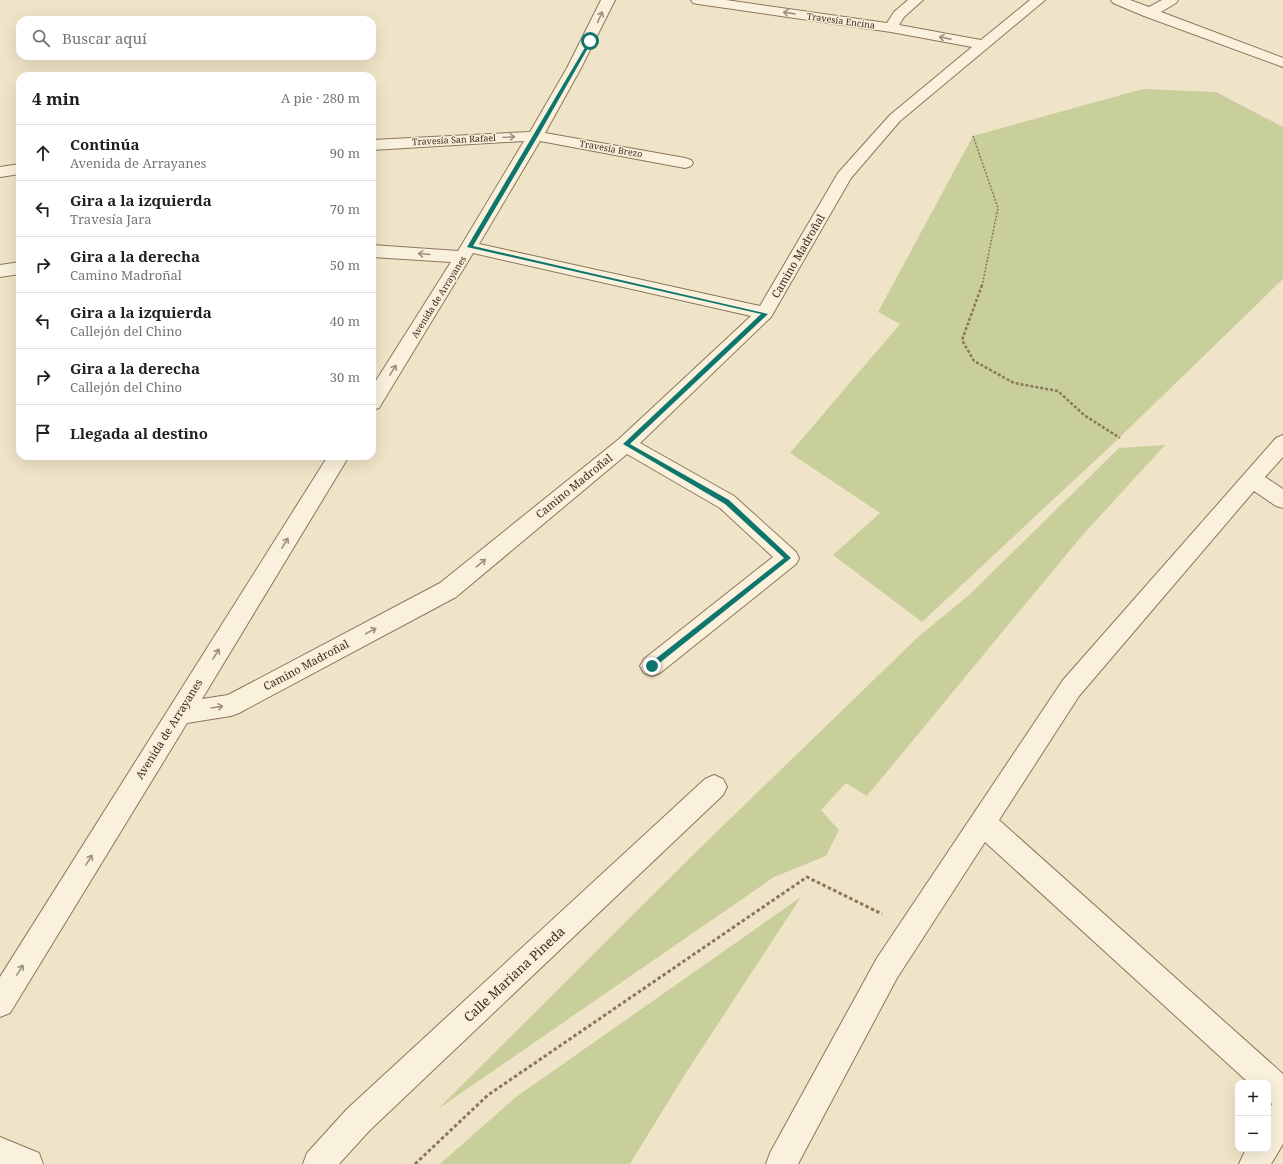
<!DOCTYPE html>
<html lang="es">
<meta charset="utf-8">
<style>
body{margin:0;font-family:"Noto Serif",serif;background:#f2f2f2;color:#202124}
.controls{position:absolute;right:12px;bottom:12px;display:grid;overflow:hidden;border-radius:8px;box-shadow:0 4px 16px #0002}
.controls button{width:36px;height:36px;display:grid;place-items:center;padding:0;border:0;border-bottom:1px solid #e0e0e0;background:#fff;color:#202124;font:20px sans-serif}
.stop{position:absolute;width:12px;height:12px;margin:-9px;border:3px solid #0f766e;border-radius:50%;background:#fff}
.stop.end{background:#0f766e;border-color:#fff;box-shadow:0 1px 4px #0008}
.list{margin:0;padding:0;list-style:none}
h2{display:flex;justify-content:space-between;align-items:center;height:52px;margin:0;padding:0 16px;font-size:17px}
h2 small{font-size:13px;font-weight:400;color:#757577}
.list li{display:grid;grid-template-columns:26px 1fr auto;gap:12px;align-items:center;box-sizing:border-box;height:56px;padding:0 16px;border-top:1px solid #e0e0e0}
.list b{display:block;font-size:15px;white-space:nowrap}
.list p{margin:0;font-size:13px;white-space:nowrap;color:#757577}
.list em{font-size:13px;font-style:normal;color:#757577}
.icon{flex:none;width:22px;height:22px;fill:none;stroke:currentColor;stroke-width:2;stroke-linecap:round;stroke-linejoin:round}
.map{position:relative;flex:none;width:1283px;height:1164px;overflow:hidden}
.search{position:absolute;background:#fff;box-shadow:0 4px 16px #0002;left:16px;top:16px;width:360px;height:44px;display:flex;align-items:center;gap:10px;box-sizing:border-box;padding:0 14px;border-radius:12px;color:#757577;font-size:15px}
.panel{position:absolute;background:#fff;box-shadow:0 4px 16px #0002;left:16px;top:72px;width:360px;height:388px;border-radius:12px}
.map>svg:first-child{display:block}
.green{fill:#c9cf9b}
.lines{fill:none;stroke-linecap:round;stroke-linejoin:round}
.minor-casing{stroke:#8d765c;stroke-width:2}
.path-far2{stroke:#8d765c;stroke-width:1.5;stroke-dasharray:2 1.5;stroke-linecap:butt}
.path-far1{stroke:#8d765c;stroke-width:2.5;stroke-dasharray:3 2;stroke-linecap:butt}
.path{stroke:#8d765c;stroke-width:3;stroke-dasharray:3.5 2.5;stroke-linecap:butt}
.minor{fill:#faf1dc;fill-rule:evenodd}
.oneway{stroke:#9c907e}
.route{fill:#0f766e}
.labels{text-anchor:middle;stroke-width:3;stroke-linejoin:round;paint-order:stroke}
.far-street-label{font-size:9px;fill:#3d2e20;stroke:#f7eed8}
.street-label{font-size:11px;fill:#3d2e20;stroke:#f7eed8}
.near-street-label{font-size:13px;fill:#3d2e20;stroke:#f7eed8}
</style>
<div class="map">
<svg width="1283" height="1164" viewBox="0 0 1283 1164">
<rect width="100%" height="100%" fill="#f0e4c8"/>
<g class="green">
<polygon points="1143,89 1216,92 1283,127 1283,279 1116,441 922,622 833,555 880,513 790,453 900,324 878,312 973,136"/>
<polygon points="1165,445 1080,538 867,796 846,783 821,810 839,830 826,856 774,877 438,1109 702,846 918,637 969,595 1119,448"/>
<polygon points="801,897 682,1079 630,1164 440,1164 516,1097"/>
</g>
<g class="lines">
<g class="minor-casing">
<g id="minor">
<polygon points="601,0 615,0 581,68 545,133 685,158 691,160 693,163 691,166 685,168 540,141 479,244 760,306 838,173 890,115 972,47 891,32 698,4 693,3 691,0 726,0 887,23 894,12 908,0 923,0 904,17 899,25 981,40 1030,0 1045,0 900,121 851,178 771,317 640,443 734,496 796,552 799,558 796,564 660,673 652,676 644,673 640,666 644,659 773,557 720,508 627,454 456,597 239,713 231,716 187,723 10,1013 0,1017 0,977 328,456 349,456 202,699 228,695 440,583 619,439 751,316 473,253 379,408 372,410 372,387 451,262 372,257 372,245 458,251 524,141 372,150 372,140 530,132 567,68"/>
<polygon points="1111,0 1130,0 1149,7 1162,0 1178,0 1176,3 1161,12 1283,58 1283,67 1144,16 1113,3"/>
<polygon points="20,164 20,174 0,177 0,167"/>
<polygon points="20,262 20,274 0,277 0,265"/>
<polygon points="1283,435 1283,457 1265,477 1283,489 1283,508 1276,506 1254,491 1079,696 999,820 1283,1074 1283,1144 1271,1164 1239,1164 1246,1149 1268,1149 1268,1112 1272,1104 1268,1100 1268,1083 1249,1083 985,842 897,978 798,1164 766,1164 770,1153 877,958 1063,680 1276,438"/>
<polygon points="714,775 723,779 727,787 723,795 369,1131 339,1164 303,1164 307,1153 347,1109 705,779"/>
<polygon points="0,1137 39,1153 43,1164 0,1164"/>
</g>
</g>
<polyline class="path-far2" points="973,136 998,208 982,286"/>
<polyline class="path-far1" points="982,285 962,340 974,361 1014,383 1058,391 1084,415 1120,438"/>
<polyline class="path" points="415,1164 488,1095 807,877 882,914"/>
<use href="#minor" class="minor"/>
</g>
<defs><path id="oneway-shaft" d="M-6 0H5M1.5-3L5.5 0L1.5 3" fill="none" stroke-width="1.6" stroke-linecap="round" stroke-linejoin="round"/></defs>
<g class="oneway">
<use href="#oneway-shaft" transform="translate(789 13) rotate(-172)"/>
<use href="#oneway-shaft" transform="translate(600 17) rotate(-66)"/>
<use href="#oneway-shaft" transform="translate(945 38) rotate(-169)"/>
<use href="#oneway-shaft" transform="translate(509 137) rotate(-3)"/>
<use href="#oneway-shaft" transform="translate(424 254) rotate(-175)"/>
<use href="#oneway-shaft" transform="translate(393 370) rotate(-58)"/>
<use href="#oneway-shaft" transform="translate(285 543) rotate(-58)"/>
<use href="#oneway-shaft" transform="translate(481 563) rotate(-39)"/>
<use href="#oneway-shaft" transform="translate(371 631) rotate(-28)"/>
<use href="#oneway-shaft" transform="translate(216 654) rotate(-58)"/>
<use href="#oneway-shaft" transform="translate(217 707) rotate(-9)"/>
<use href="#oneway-shaft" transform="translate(89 860) rotate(-58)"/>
<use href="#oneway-shaft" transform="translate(20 970) rotate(-58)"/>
</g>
<polygon class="route" points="590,39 592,41 538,136 473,246 768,314 630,444 729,500 791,558 652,669 649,668 649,664 784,558 725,504 623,444 761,314 467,247"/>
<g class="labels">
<g class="far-street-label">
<text transform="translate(841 21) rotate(8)" y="3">Travesía Encina</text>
<text transform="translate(454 140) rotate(-3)" y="3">Travesía San Rafael</text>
<text transform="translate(611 149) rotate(10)" y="3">Travesía Brezo</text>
<text transform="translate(439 297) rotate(-58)" y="3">Avenida de Arrayanes</text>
</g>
<g class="street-label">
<text transform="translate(798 256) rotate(-60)" y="4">Camino Madroñal</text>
<text transform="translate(574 486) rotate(-39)" y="4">Camino Madroñal</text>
<text transform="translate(306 665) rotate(-28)" y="4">Camino Madroñal</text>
<text transform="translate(169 729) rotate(-58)" y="4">Avenida de Arrayanes</text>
</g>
<g class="near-street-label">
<text transform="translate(514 974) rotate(-43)" y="5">Calle Mariana Pineda</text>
</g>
</g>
</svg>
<div class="controls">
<button>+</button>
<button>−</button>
</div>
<div class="stop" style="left:590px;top:41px"></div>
<div class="stop end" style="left:652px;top:666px"></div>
<div class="search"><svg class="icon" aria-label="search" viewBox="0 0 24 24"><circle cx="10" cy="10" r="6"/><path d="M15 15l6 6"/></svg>Buscar aquí</div>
<section class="panel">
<h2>4 min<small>A pie · 280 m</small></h2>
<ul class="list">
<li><svg class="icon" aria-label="ahead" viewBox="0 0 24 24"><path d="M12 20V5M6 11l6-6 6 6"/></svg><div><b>Continúa</b><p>Avenida de Arrayanes</p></div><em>90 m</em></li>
<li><svg class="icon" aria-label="left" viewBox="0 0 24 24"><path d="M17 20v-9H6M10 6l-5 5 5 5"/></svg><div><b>Gira a la izquierda</b><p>Travesía Jara</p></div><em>70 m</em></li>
<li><svg class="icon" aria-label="right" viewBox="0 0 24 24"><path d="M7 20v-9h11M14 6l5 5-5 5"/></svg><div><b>Gira a la derecha</b><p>Camino Madroñal</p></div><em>50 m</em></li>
<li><svg class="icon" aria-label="left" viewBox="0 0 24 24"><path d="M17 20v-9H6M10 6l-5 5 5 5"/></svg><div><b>Gira a la izquierda</b><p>Callejón del Chino</p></div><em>40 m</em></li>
<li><svg class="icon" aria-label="right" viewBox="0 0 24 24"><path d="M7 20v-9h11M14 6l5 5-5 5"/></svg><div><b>Gira a la derecha</b><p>Callejón del Chino</p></div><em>30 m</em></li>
<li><svg class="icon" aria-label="arrive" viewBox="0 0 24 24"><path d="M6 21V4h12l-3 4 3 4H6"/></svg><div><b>Llegada al destino</b></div></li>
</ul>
</section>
</div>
